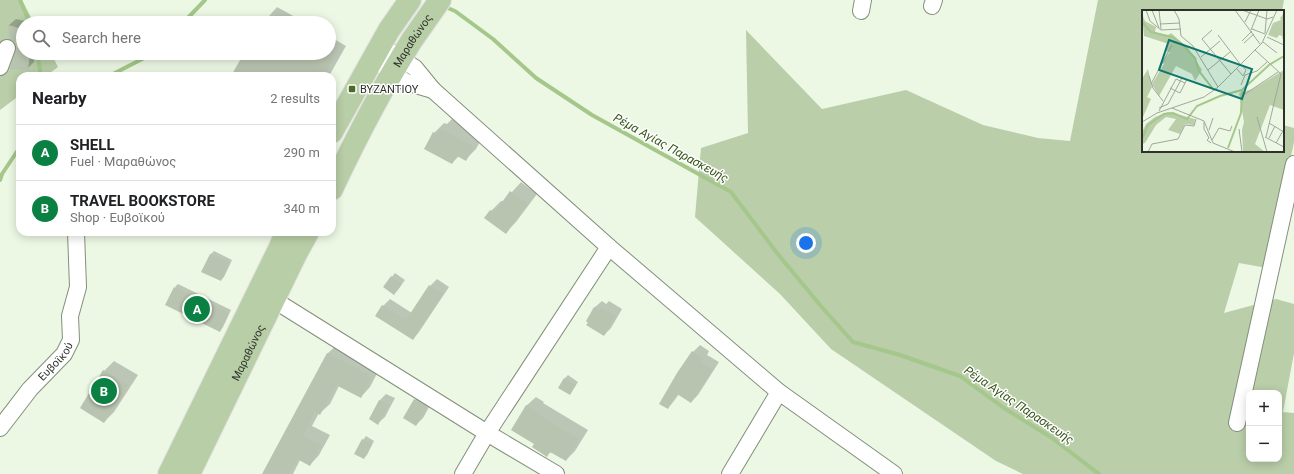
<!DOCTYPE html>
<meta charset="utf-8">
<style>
body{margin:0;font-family:Roboto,sans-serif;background:#f6f6f6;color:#202124}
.controls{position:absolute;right:12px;bottom:12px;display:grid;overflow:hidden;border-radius:8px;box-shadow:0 2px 10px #0003}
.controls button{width:36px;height:36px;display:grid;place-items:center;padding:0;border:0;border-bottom:1px solid #e0e0e0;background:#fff;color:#202124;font:20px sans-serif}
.you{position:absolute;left:806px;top:243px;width:14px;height:14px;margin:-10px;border:3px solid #fff;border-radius:50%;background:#1a73e8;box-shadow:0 0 0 6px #1a73e833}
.badge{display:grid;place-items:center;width:26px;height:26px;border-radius:50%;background:#0b8043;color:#fff;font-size:13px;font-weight:700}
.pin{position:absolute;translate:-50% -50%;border:2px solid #fff;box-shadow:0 1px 4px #0006}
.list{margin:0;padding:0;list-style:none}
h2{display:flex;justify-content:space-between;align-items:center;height:52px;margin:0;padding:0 16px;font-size:17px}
h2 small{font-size:13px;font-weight:400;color:#757577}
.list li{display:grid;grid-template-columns:26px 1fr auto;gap:12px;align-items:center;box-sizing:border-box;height:56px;padding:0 16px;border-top:1px solid #e0e0e0}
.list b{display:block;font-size:15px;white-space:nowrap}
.list p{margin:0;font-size:13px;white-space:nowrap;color:#757577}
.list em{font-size:13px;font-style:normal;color:#757577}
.icon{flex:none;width:22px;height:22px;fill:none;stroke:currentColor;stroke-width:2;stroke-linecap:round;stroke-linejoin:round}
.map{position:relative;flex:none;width:1294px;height:474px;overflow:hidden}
.search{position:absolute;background:#fff;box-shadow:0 2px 10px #0003;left:16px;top:16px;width:320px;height:44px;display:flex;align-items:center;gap:10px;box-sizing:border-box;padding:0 14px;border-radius:22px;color:#757577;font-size:15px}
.panel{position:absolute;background:#fff;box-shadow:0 2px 10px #0003;left:16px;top:72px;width:320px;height:164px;border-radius:12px}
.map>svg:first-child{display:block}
.green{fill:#b9cea9;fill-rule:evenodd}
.shadow{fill:#0003}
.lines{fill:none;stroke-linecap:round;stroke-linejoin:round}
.stream{stroke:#a5c78b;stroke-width:4}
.building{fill:#b9c4b0}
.minor-casing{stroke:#848f7c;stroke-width:18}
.primary-casing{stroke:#e2e2e1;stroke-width:24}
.minor{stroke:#fff;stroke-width:16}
.primary{stroke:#b8cea7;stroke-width:22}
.poi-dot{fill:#496d26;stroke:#fff;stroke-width:1.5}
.labels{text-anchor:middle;stroke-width:3;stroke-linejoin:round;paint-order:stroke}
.street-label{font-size:11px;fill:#2d312a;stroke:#fff}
.poi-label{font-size:11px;fill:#2d312a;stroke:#fff;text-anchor:start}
.water-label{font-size:12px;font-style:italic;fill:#345214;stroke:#fff}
.inset-river{fill:none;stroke:#a5c78b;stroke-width:2}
.inset-road{fill:none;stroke:#a0a89a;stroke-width:1}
.view{fill:#0f766e;fill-opacity:0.15;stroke:#0f766e;stroke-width:2}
.inset-edge{fill:none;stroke:#2d312a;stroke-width:2}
</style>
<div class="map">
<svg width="1294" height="474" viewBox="0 0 1294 474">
<rect width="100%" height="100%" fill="#ecf8e4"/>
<g class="green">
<polygon points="0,0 22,0 34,23 23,23 23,53 51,53 58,67 46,76 20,76 20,95 0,110"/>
<path d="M1098,0H1284L1282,11H1143V151H1283V125L1294,128V142L1267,268L1239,263L1224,313L1276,299L1294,304V353L1283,412L1294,413V474H1023L996,461L831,349L780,294L695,217L701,148L748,133L746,30L822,109L906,90L983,125L1038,138L1070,141ZM1249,393H1279V459H1249Z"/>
</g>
<g class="shadow">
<polygon points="277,7 306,23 263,23"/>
<polygon points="16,19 30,22 23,23 23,53 36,53 34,62 27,69 17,49 22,44 10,38 9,25"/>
<polygon points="329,36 346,46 329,76 233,76 246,53 329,53"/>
<polygon points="452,119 483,136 476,149 466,159 459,156 452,163 434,133 444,123 447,124"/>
<polygon points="521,182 537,194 516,222 506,232 491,211 501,201 504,201"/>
<polygon points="214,251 232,260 224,277 221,280 203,271 211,254"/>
<polygon points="395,273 405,280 397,291 384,287"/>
<polygon points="437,279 449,287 419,332 413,339 383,306 390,299 412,313 430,286"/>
<polygon points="178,284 231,310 223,327 220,331 175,287"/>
<polygon points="602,301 606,304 609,301 622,309 611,328 604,335 587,321 595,307"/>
<polygon points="338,344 381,366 370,387 361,397 339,386 330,404 320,413 319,413 312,426 330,435 319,455 310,465 300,460 293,474 263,474 328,353"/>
<polygon points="700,345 709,351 707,355 719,362 698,395 691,402 679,394 674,401 668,408 693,352"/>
<polygon points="114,361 138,375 114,412 104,422 81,408 104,371"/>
<polygon points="568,375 578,382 570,394 565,378"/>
<polygon points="422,393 433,400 423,418 416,425 415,400"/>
<polygon points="386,394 395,398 385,417 378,423 380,400"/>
<polygon points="536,397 544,402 543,403 588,430 575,451 566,460 551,452 547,455 535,444 526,406"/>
<polygon points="366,436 374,441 367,455 364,458 363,440"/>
</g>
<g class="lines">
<g class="stream">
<polyline points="20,0 30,23"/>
<polyline points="443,6 455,11 493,39 536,78 592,115 731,192 777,253 820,305 853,342 900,355 960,376 1004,408 1052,438 1099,474"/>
<polyline points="183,23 205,0"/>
<polyline points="37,53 41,76"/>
<polyline points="109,76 154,53"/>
<polyline points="0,180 2,174 20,147"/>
</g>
</g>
<g class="building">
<polygon points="8,25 23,29 22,45 10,39"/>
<polygon points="16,48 23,49 23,53 30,53 28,70 10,69"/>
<polygon points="244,53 323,53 334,59 324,76 231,76"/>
<polygon points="441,129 474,147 466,161 457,156 452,164 424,149 433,132 437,134"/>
<polygon points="510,191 528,204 506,234 484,218 490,210 495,212"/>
<polygon points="210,254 230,263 221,281 201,272"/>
<polygon points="391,276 402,284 394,295 383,287"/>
<polygon points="429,285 443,294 413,340 375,316 382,305 406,320"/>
<polygon points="174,287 229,313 220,332 165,305"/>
<polygon points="594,307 599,310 601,308 616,316 604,336 586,325 588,323 586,321"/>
<polygon points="692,351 703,359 701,362 713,369 691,403 677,394 668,409 659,404 677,373"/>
<polygon points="327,353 372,376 361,398 336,385 320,415 315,412 303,436 321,445 310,466 297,459 289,474 262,474"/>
<polygon points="103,370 128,385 104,423 80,408"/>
<polygon points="564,378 576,385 570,395 558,388"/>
<polygon points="414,399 427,407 416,426 403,418"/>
<polygon points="379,400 389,405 378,425 369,419"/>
<polygon points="526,405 535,411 535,412 579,439 566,461 550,452 547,457 532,447 534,444 511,430"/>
<polygon points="362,439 372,444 364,459 354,454"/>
</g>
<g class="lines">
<g class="minor-casing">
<g id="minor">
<polyline points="932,6 934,0"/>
<polyline points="861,11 863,0"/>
<polyline points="380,45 415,68 433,90 609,247 779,392 894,474"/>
<polyline points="373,59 406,82 433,90"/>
<polyline points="0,67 7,48"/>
<polyline points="274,300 487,433 556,474"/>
<polyline points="1237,423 1294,164"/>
<path id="s1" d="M0,428L30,389L64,354L71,340L70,316L78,287L76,232"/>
<polyline points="463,474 487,433 609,247"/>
<polyline points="730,474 779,392"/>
</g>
</g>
<g class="primary-casing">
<g id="primary">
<polyline points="332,132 389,30 410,0"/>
<path id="s2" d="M332,189C356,138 382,88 412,40C421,27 431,13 440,0"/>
<polyline points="169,474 280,247 286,232"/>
<path id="s3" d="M189,474L296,254L308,232"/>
</g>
</g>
<use href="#minor" class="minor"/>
<use href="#primary" class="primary"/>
</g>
<rect class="poi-dot" x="348" y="85" width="8" height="8" rx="2"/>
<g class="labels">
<g class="street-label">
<text dy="4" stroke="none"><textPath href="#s2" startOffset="169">Μαραθώνος</textPath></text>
<text dy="4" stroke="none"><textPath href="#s3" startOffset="135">Μαραθώνος</textPath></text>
<text dy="4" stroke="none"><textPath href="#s1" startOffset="87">Ευβοϊκού</textPath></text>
</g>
<g class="poi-label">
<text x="360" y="93">ΒΥΖΑΝΤΙΟΥ</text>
</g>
<g class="water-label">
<text transform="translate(671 148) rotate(29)" y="4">Ρέμα Αγίας Παρασκευής</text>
<text transform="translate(1019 405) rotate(34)" y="4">Ρέμα Αγίας Παρασκευής</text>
</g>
</g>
<g transform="translate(1142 10)">
<rect width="142" height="142" fill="#ecf8e4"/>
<path d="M140,0H142V34L140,26L137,25L135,28L126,25L131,13L139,10L138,8L142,3ZM0,4L3,11L14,17L13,22L25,26L29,23L46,38L60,60L53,71L50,64L34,56L17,86L10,74L22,54L20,52L28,42L23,41L27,34L2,26ZM6,59L10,77L5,87L9,89L0,109V69ZM142,60V100L128,95L113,134L123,142H101L100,120L102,112L97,83L111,79ZM26,102L53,109L52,115L43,114L38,124L26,120L34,109L24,107L14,115L3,133L0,134V122L4,114L13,107Z" fill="#b9cea9"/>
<path class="inset-river" d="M0,12L9,22L30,27L40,34L53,48L57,61L71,79M0,129L6,115L22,104L31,103L45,109L55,96L78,86L100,80M86,138L99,103L100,80L127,55L142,46"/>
<path class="inset-road" d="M4,0L8,11L19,20L39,19M10,0L17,18M17,0L19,19M32,0L37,9L39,26L51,36L76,77M93,0L118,34M100,0L125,9L131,7M103,12L109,0M18,14L38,13M110,19L123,24M70,20L60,29L89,64M109,20L117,0M123,23L125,0M76,25L98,54M125,27L142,35M100,31L110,21M121,32L135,43M102,33L112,24M113,40L139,64M59,47L78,31M95,59L101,66L104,60L100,55M66,60L88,42M7,66L11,78L21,91M9,74L30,35M99,75L103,65L115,61L125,52M28,78L38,83L45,69M100,86L136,62M17,98L26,94L40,68M30,98L62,111L71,133L93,142M17,101L34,69L43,73M115,107L125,142M0,112L15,103L62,87L75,78L120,33L135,0M62,112V119L67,128L65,130L69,133M127,113L142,122M97,119L100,142M67,120L71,108M123,127L142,137M124,127L139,64M127,128L133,116M70,130L77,118L88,121L90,116M134,133L142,119M6,142L10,134L36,129L43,115L52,116L54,109"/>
<path class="view" d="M27,30L110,59L100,89L17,60Z"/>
<rect width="142" height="142" class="inset-edge"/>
</g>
</svg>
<div class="controls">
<button>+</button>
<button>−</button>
</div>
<div class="you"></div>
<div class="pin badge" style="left:197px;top:309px">A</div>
<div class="pin badge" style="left:104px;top:391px">B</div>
<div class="search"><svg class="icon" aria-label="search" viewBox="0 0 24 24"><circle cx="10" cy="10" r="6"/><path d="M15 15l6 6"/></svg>Search here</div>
<section class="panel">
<h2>Nearby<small>2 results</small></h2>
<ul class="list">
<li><span class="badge">A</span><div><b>SHELL</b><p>Fuel · Μαραθώνος</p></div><em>290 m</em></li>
<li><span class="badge">B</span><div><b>TRAVEL BOOKSTORE</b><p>Shop · Ευβοϊκού</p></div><em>340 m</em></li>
</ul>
</section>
</div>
